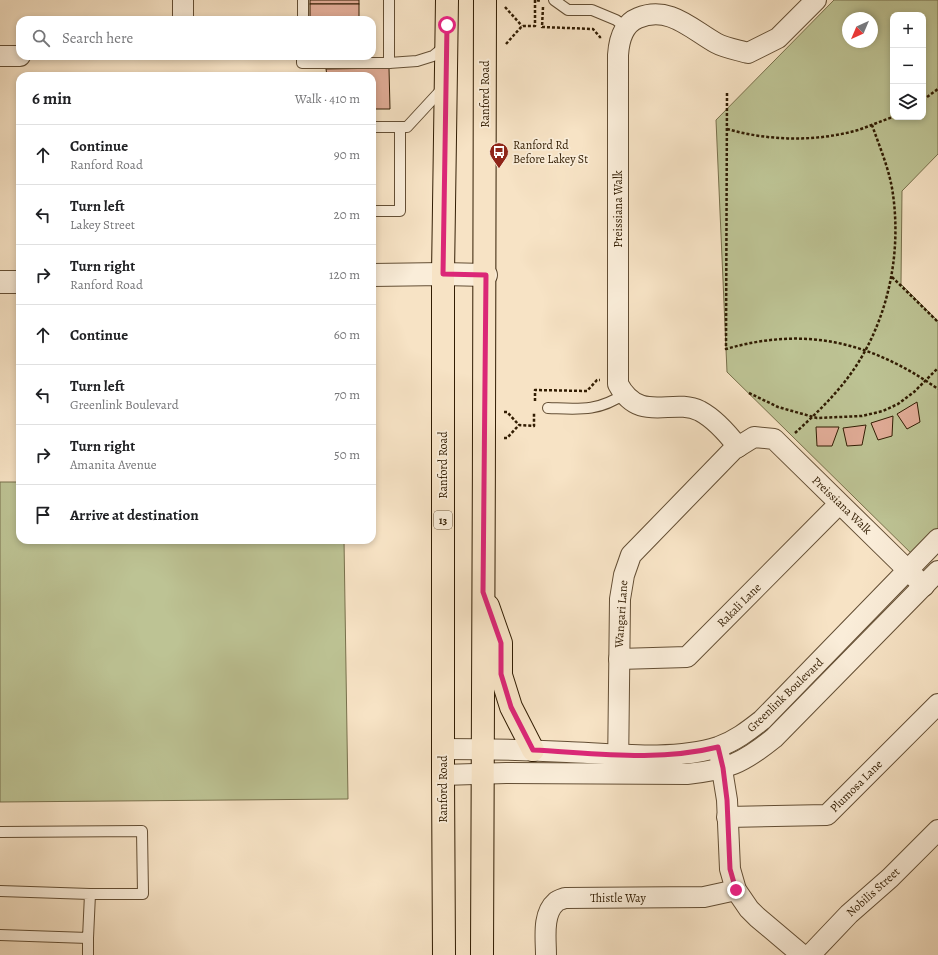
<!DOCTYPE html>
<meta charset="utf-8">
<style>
body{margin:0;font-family:Alegreya,serif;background:#f2f2f2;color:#202124}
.controls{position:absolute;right:12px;top:12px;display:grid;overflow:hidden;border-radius:8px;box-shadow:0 2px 6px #0003}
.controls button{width:36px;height:36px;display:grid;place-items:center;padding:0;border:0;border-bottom:1px solid #e0e0e0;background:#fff;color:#202124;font:20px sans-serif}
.compass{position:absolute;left:842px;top:12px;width:36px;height:36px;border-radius:50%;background:#fff;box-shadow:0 2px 6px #0003;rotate:224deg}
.stop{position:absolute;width:12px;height:12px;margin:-9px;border:3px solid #db2777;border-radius:50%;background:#fff}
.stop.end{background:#db2777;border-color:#fff;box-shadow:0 1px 4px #0008}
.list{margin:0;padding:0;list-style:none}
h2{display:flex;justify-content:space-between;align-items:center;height:52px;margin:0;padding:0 16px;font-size:17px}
h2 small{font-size:13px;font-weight:400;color:#757577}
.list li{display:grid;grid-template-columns:26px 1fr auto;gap:12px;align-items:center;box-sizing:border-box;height:60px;padding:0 16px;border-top:1px solid #e0e0e0}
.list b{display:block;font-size:15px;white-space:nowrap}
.list p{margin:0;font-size:13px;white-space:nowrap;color:#757577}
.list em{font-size:13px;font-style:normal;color:#757577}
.icon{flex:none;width:22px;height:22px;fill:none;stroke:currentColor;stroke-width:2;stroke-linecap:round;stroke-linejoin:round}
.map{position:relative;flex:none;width:938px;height:955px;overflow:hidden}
.search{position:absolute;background:#fff;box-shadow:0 2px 6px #0003;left:16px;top:16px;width:360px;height:44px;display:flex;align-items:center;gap:10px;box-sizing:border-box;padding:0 14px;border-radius:12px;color:#757577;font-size:15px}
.panel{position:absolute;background:#fff;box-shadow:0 2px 6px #0003;left:16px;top:72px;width:360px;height:472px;border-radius:12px}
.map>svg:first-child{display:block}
.green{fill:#bdc394;stroke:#78704c;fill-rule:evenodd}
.building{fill:#e1ac97;stroke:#321d03}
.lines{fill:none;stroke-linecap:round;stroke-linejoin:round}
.service-casing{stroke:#634e34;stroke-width:12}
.minor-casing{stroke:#634e34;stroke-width:22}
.tertiary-casing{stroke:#634e34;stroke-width:24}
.primary-casing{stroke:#321d03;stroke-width:24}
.path{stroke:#321d03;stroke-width:2.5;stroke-dasharray:3 2;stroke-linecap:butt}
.service{stroke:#faedd9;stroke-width:10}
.minor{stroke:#faedd9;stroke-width:20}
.tertiary{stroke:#faedd9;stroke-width:22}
.primary{stroke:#f7e3c5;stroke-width:22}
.route{stroke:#db2777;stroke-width:5}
.labels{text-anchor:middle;stroke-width:3.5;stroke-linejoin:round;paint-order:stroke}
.shield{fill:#faedd9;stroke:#6e5b43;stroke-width:1}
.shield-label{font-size:11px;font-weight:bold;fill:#321d03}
.street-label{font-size:12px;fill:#321d03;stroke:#faedd9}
.poi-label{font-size:12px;fill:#321d03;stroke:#faedd9;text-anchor:start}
</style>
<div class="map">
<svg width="938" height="955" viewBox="0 0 938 955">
<rect width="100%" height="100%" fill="#f7e3c5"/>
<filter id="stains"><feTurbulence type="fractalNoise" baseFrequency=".005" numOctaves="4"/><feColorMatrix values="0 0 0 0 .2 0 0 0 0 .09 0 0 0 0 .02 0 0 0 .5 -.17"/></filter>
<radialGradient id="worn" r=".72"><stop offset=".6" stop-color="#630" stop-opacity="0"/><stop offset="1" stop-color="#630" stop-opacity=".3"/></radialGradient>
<g class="green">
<path d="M834,0H938V154L902,191L901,284L938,321V539L918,560L727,372L716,120ZM893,15H923V117H893ZM848,18H872V42H848Z"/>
<polygon points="0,482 20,482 20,540 344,540 348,799 0,802"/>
</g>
<g class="building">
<rect x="310" y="0" width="49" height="4"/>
<rect x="310" y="4" width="49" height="16"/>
<polygon points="389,68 390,109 372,109 372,76 327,76 326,69"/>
<polygon points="917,402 920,422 907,429 897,414"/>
<polygon points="893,416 892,436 878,440 871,423"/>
<polygon points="866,425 862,445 847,446 843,428"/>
<polygon points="816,427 839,427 832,446 817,446"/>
</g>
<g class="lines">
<g class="service-casing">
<g id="service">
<polyline points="389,0 389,63"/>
<polyline points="554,0 568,10 592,10 616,20 626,27"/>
<polyline points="303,20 303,0"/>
<polyline points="302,56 302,63 389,63 417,61 433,56 445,46"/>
<polyline points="372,127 407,127 443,88"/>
<polyline points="372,211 400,211 400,127"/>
<path d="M548,408C578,409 598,412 624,394"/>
<polyline points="0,832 142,831 143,894 90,894"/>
<polyline points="0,891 90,894 88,938 0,935"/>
<polyline points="88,955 88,938"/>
</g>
</g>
<g class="minor-casing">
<g id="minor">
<polyline points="183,20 183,0"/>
<polyline points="0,56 20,56"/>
<path d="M738,447C728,434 715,419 700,411C672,397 640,425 618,384V55C619,40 623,24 638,18C669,5 691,29 716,43C725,48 738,50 748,53L778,38L816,0"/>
<polyline points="619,659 687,657 839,504"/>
<path d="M443,749C484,749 526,750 567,752C613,754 675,761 718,747C735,741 748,731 762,720L938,539"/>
<polyline points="720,757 727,800 730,869 736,890 749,909 757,917 802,955"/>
<polyline points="618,773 620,599 624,575 631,555 733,450 754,437 774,439 924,586"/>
<path d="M443,775L506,773L687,774C727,770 743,763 774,738L938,571"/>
<polyline points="727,817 827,815 938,704"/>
<path d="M546,955C546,939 542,914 556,902C558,900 562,899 565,898L704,897L736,890"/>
<polyline points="810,955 849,914 890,878 938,830"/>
</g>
</g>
<g class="tertiary-casing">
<g id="tertiary">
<polyline points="372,275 443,274 486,275"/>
<polyline points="0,282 20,282"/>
</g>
</g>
<g class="primary-casing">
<g id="primary">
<polyline points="488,606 501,643 501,675 511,707 533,750"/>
<polyline points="444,955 443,775 443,274 447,0"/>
<path d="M482,955C482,637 486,318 485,0"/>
</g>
</g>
<g class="path">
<polyline points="505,7 522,26"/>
<polyline points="543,7 542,27 593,29 600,37 600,39"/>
<polyline points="506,44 522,26 535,26 535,0 541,1"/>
<path d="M727,93L726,349C806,326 871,342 938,389"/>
<polyline points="923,100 938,89"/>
<path d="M727,129C769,141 816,142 858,130C870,126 881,121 893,117"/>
<polyline points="892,277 938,322"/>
<polyline points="749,393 778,407 817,418 862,416 883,411 898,404 914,392 938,368"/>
<polyline points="535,401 535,390 587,391 597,380 600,380"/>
<polyline points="504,412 507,412 519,425"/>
<path d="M795,433C818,412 841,390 858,363C890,312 902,248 892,188C888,166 879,145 872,125"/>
<polyline points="504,438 507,438 519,425 534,426 534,412"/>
</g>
<use href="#service" class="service"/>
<use href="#minor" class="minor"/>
<use href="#tertiary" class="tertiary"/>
<use href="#primary" class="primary"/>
</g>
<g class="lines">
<path class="route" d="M447,25L443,274L486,275L483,592L501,643V674L511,707L533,750C594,753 658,762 718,747L723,768L727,800L730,869L736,890"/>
</g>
<defs>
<g id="bus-pin" transform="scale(1)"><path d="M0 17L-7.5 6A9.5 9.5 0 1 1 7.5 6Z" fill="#8f2418" stroke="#faedd9"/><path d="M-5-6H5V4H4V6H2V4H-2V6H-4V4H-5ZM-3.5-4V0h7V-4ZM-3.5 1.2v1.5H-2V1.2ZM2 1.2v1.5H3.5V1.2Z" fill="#fff"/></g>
</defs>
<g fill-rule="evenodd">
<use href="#bus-pin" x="499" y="152"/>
</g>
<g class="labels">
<rect class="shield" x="434" y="511" width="18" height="18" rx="3"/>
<g class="shield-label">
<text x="443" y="524">13</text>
</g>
<g class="street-label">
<text transform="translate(485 94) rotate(-90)" y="4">Ranford Road</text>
<text transform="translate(618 209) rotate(-90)" y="4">Preissiana Walk</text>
<text transform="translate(443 465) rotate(-90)" y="4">Ranford Road</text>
<text transform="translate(842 505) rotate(44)" y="4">Preissiana Walk</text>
<text transform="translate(739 605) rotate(-45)" y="4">Rakali Lane</text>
<text transform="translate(621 614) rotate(-86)" y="4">Wangari Lane</text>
<text transform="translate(785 695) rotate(-44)" y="4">Greenlink Boulevard</text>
<text transform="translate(856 786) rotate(-45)" y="4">Plumosa Lane</text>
<text transform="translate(443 789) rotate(-90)" y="4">Ranford Road</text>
<text transform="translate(873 892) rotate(-42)" y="4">Nobilis Street</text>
<text x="618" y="902">Thistle Way</text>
</g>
<g class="poi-label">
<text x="513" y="149">Ranford Rd<tspan x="513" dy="14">Before Lakey St</tspan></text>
</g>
</g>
<rect width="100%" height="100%" filter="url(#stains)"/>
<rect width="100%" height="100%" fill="url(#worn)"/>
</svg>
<div class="controls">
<button>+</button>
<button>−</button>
<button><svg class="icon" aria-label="layers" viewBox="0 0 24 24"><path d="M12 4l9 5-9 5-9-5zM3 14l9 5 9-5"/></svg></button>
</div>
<svg class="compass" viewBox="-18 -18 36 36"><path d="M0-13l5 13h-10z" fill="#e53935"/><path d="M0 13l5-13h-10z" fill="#757577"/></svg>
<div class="stop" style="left:447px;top:25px"></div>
<div class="stop end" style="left:736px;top:890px"></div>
<div class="search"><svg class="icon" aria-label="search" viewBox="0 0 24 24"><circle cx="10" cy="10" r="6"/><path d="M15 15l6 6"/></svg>Search here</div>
<section class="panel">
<h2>6 min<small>Walk · 410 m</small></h2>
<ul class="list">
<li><svg class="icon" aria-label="ahead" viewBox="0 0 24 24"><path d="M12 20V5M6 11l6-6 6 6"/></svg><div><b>Continue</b><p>Ranford Road</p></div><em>90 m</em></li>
<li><svg class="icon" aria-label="left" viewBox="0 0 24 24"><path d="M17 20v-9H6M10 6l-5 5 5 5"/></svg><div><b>Turn left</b><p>Lakey Street</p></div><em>20 m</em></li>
<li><svg class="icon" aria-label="right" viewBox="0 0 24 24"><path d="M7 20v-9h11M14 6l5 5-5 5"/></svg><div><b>Turn right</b><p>Ranford Road</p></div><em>120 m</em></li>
<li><svg class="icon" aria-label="ahead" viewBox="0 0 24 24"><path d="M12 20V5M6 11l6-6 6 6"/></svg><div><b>Continue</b></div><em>60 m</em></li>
<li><svg class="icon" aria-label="left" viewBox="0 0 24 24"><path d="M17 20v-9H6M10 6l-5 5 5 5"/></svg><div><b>Turn left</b><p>Greenlink Boulevard</p></div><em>70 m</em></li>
<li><svg class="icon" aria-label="right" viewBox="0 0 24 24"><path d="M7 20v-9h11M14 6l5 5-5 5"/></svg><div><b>Turn right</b><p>Amanita Avenue</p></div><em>50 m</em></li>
<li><svg class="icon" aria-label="arrive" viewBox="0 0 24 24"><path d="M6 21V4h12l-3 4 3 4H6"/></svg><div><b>Arrive at destination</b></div></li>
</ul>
</section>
</div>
